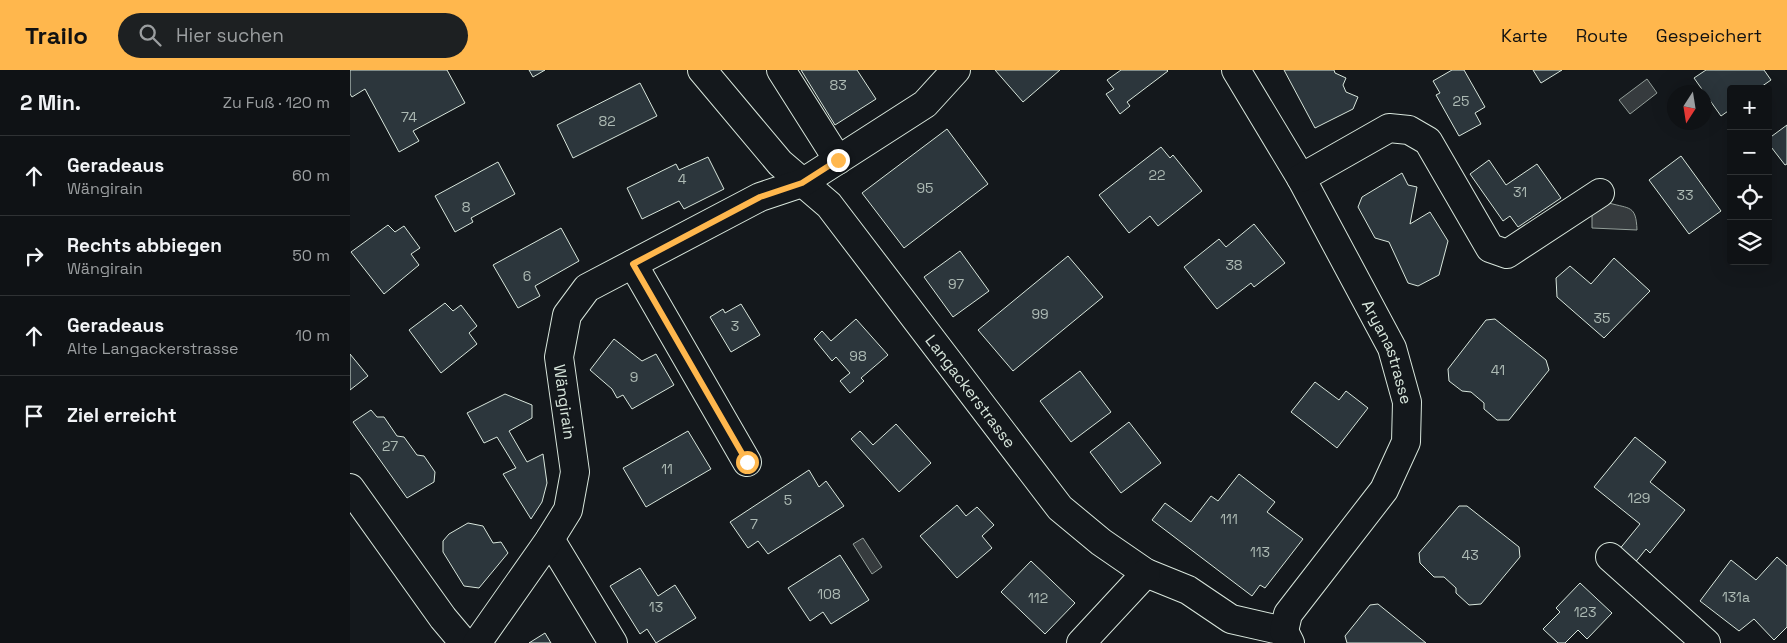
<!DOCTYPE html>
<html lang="de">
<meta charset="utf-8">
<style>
body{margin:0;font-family:"Space Grotesk",sans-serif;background:#1d2022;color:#f1f3f6}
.controls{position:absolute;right:15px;top:15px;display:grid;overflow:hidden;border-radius:5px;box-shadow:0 5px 20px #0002}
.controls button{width:45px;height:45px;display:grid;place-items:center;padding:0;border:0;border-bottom:1px solid #2f3234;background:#0f1215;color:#f1f3f6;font:25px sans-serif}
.compass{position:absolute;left:1317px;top:15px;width:45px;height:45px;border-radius:50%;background:#0f1215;box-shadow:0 5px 20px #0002;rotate:192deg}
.stop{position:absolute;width:15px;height:15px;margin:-11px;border:4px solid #ffb74d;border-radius:50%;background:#fff}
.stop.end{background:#ffb74d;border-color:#fff;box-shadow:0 1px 5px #0008}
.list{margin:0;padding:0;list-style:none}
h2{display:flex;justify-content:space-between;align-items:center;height:65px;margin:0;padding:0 20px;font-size:21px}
h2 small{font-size:16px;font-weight:400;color:#9b9ea0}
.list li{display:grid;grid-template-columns:32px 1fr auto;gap:15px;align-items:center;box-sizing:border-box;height:80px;padding:0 20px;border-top:1px solid #2f3234}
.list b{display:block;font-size:19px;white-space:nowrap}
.list p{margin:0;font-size:16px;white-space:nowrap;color:#9b9ea0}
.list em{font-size:16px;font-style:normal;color:#9b9ea0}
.icon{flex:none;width:28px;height:28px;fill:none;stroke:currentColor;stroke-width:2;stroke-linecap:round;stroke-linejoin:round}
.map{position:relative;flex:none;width:1437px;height:573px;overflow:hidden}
header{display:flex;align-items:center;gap:30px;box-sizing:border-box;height:70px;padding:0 25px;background:#ffb74d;color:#111}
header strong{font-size:24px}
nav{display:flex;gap:28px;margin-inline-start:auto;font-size:18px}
.search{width:350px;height:45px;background:#1d2022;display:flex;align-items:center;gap:12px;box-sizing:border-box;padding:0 18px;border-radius:28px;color:#9b9ea0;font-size:19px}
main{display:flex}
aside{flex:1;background:#0f1215}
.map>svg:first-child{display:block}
.water{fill:#363b3e;stroke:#939e99}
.building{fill:#2c363c;stroke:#d8e6dc}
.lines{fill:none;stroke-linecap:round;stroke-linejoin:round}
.minor-casing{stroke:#d8e6dc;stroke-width:30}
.minor{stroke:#14181c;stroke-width:28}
.route{stroke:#ffb74d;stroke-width:6}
.labels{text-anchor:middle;stroke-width:4;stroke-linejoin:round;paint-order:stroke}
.number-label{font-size:14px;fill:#adbab4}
.street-label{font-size:16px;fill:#d8e6dc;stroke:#14181c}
</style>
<header>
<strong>Trailo</strong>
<div class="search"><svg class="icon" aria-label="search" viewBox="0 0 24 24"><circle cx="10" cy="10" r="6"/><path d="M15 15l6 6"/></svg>Hier suchen</div>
<nav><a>Karte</a><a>Route</a><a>Gespeichert</a></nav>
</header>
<main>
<aside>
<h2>2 Min.<small>Zu Fuß · 120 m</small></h2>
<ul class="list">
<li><svg class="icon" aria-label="ahead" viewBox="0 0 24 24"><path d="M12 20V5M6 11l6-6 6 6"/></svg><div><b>Geradeaus</b><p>Wängirain</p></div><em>60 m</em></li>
<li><svg class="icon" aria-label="right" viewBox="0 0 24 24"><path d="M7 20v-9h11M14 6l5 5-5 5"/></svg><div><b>Rechts abbiegen</b><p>Wängirain</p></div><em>50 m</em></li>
<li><svg class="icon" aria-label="ahead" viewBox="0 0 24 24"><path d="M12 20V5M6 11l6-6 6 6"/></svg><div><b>Geradeaus</b><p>Alte Langackerstrasse</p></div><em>10 m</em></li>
<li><svg class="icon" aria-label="arrive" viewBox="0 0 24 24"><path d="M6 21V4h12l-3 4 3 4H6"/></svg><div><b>Ziel erreicht</b></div></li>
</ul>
</aside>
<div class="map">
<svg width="1437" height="573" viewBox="0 0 1437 573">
<rect width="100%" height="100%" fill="#14181c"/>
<g class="water">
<polygon points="1297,9 1307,23 1280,44 1269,30"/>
<path d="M1259,133C1280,139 1286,135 1287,160L1242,158V144Z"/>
<polygon points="513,468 532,497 522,504 503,474"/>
</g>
<g class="building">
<polygon points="0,0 97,0 115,33 63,61 69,71 49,82 15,19 2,27 0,24"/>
<polygon points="179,0 195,0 183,7"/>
<polygon points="451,0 507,0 526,29 485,55"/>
<polygon points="645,0 710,0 673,32"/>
<polygon points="771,0 817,0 818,1 777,32 780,36 770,44 756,24 764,19 757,10"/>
<polygon points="934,0 984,0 985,3 996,8 993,15 996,22 1008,27 1003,39 965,58"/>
<polygon points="1102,0 1114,0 1135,37 1125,43 1131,54 1109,66 1086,25 1090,23 1083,11"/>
<polygon points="1183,0 1212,0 1191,13"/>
<polygon points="1356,0 1414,0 1421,10 1408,19 1381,19 1381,39 1371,46 1344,8"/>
<polygon points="290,13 307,46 223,88 207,55"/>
<polygon points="1437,55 1437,94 1435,95 1418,73 1418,69"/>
<polygon points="597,59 638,114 554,178 512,123"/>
<polygon points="811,77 820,88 823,85 852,121 808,156 800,146 779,163 749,125"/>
<polygon points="1331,86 1371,141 1339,164 1299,110"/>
<polygon points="358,87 374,119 334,139 329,131 292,149 277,118 326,94 329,100"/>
<polygon points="1139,90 1156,115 1187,94 1211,128 1168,157 1160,146 1153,151 1120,104"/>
<polygon points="148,92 165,124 121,148 123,152 105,162 85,126"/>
<polygon points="1052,103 1058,115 1067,117 1060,154 1080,142 1098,171 1089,205 1068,216 1058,213 1039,172 1025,168 1008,137 1012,127"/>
<polygon points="904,154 935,193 904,217 901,213 867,239 834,197 869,169 876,177"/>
<polygon points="38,155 45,162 54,156 70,178 61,184 69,195 34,224 1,182"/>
<polygon points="211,158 229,191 185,216 190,226 168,238 143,195"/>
<polygon points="610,181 639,221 603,247 574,207"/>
<polygon points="718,186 753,227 663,301 628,260"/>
<polygon points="1264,188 1300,221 1254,268 1207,227 1206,208 1220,196 1241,214"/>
<polygon points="95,233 103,241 111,235 127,256 119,263 127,274 91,303 59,260"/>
<polygon points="391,234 410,265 381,282 360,247 373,239 375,243"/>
<polygon points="506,249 538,285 511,308 514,311 500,323 490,311 500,303 486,287 482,291 464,269 472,261 481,271"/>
<polygon points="1145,249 1196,290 1199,300 1159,350 1147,350 1134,339 1134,333 1121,322 1112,321 1099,311 1098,299 1136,250"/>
<polygon points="264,269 292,291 306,284 324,315 282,339 273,325 267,328 262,319 240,300"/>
<polygon points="0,284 18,306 0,320"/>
<polygon points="730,301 761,342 721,372 690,331"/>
<polygon points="965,312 989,330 996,321 1018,338 987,378 941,342"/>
<polygon points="155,324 182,335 182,348 159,361 177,392 193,384 197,413 192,432 181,449 153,404 166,398 147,367 134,373 117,343"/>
<polygon points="21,340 27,347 34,347 47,366 54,367 67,385 74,386 85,402 84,412 57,428 3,352"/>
<polygon points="779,352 811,393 771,423 740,382"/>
<polygon points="546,354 581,393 549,422 501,369 510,361 523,375"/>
<polygon points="338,361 361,399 296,437 273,398"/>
<polygon points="1285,367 1316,392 1300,412 1335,440 1300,483 1296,479 1284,494 1268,481 1290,454 1244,417"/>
<polygon points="459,400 469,417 476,411 494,436 418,484 408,471 398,478 380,452"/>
<polygon points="889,404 925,432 917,442 953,469 915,518 910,515 902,526 802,450 815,433 841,452 861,426 868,431"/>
<polygon points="607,435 616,446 627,437 644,455 632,466 642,478 607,508 570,466"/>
<polygon points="1109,436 1117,436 1169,477 1170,487 1131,534 1119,535 1106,523 1106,518 1094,507 1084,507 1070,493 1069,483"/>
<polygon points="118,453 133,456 143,473 151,472 158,483 129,518 114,516 93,482 93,471 99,464"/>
<polygon points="490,485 519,530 481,554 473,542 460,551 438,518"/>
<polygon points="1427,487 1437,496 1437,557 1424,570 1404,549 1389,561 1350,531 1381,490 1406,510"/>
<polygon points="681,491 725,533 695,564 651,522"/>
<polygon points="290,498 308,526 325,515 346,548 306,573 297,559 290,564 260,516"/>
<polygon points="1230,513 1262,543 1237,569 1228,560 1215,573 1208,573 1193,559 1210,542 1206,538"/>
<polygon points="1028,534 1076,573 997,573 995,566 1020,535"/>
<polygon points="195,563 201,573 179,573"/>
</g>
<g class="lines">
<g class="minor-casing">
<g id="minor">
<path id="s1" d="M352,0L430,93L479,135L710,438L751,472L796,503L838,520L881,549L934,561L940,573"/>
<polyline points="431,0 488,90"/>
<path id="s2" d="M886,0L951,108L1042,278L1057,332L1056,372L1034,420L938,544L934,561"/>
<polyline points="951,108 1039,58 1059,60 1078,71 1140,178 1157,184 1250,123"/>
<polyline points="283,194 397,392"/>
<polyline points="0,418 93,548 114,573"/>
<polyline points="200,469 263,573"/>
<polyline points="1260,487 1356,573"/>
<polyline points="127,573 200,469 218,440 225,402 209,287 217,245 237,218 410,127 452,113 575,34 606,0"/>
<polyline points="731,573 796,503"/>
</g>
</g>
<use href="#minor" class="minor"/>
</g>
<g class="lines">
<polyline class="route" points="397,392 283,194 410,127 452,113 488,90"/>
</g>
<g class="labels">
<g class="number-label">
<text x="488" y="20">83</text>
<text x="1111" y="36">25</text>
<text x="59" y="52">74</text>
<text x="257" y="56">82</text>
<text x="807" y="110">22</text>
<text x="332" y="114">4</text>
<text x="575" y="123">95</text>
<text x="1170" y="127">31</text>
<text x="1335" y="130">33</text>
<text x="116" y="142">8</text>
<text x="884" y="200">38</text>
<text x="177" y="211">6</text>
<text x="606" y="219">97</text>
<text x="690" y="249">99</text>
<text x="1252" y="253">35</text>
<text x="385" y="261">3</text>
<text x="508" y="291">98</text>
<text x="1148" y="305">41</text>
<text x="284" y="312">9</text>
<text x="40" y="381">27</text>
<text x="317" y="404">11</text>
<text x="1289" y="433">129</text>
<text x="438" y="435">5</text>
<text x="879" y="454">111</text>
<text x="404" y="459">7</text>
<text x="910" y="487">113</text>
<text x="1120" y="490">43</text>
<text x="479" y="529">108</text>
<text x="1386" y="532">131a</text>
<text x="688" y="533">112</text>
<text x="306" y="542">13</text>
<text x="1235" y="547">123</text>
</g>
<g class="street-label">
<text dy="6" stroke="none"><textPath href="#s2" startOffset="321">Aryanastrasse</textPath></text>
<text dy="6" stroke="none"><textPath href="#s1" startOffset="420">Langackerstrasse</textPath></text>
<text transform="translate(215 332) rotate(82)" y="6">Wängirain</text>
</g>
</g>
</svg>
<div class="controls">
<button>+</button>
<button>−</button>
<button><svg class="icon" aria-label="locate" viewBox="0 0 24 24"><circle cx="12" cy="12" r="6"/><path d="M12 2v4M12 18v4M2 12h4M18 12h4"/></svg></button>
<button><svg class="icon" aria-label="layers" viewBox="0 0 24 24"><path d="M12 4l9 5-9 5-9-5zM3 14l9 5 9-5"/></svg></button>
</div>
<svg class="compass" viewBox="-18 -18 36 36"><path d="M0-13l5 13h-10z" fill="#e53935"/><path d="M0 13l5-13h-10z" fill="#9b9ea0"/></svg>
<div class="stop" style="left:397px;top:392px"></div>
<div class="stop end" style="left:488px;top:90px"></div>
</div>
</main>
